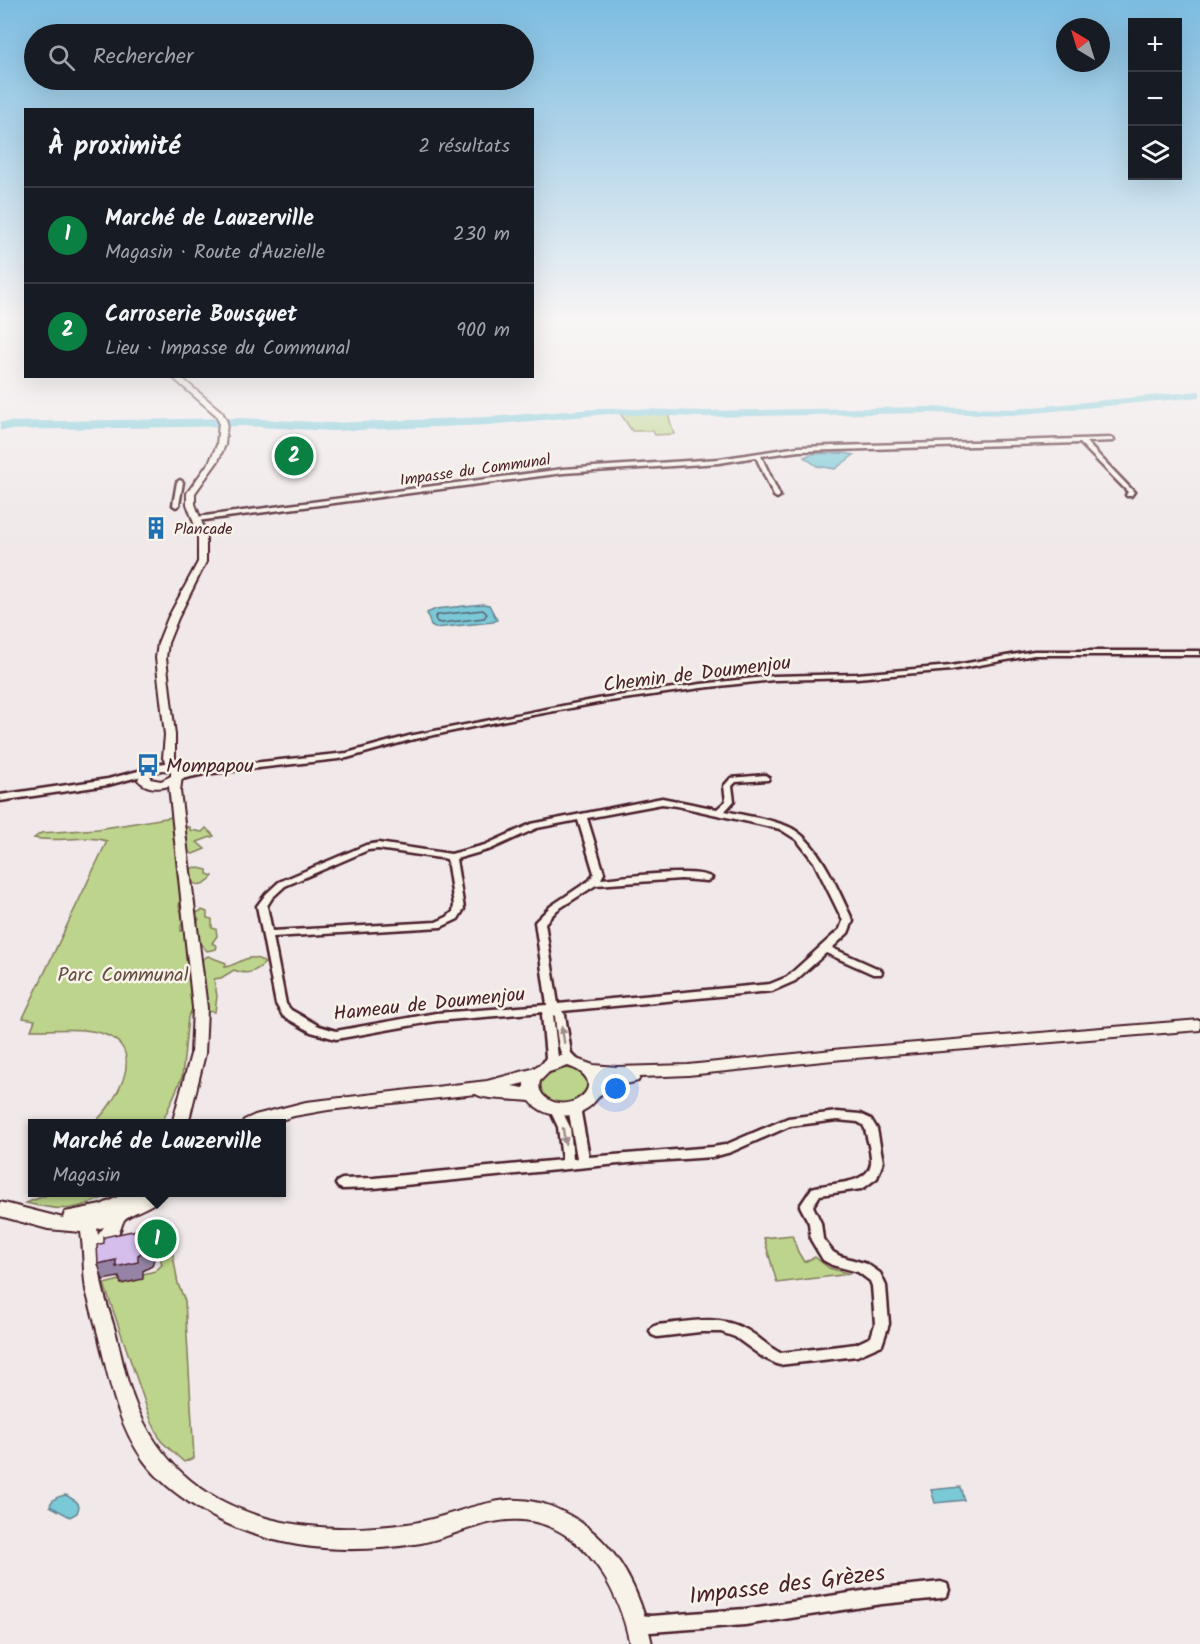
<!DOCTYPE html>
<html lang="fr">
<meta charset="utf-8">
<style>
body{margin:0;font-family:Kalam,sans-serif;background:#20242c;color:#f1f3f6}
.controls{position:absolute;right:18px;top:18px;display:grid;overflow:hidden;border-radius:0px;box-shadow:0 6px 24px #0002}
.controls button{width:54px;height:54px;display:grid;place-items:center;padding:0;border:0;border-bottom:2px solid #363941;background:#171b24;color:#f1f3f6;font:30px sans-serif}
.compass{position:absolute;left:1056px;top:18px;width:54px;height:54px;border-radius:50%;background:#171b24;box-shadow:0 6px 24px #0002;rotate:322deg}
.you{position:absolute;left:616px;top:1089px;width:21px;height:21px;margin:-15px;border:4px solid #fff;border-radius:50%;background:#1a73e8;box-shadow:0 0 0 9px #1a73e833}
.badge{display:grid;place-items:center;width:39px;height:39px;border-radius:50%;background:#0b8043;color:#fff;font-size:20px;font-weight:700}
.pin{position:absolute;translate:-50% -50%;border:3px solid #fff;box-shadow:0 2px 6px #0006}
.popup{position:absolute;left:28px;top:1119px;width:258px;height:78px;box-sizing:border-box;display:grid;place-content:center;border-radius:0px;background:#171b24;filter:drop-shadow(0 2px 4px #0005);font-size:20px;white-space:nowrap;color:#9ea1a6}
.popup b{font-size:22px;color:#f1f3f6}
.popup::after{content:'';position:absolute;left:50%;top:100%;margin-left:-12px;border:12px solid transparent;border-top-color:#171b24}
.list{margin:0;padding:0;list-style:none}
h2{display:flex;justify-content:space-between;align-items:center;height:78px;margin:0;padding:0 24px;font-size:26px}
h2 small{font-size:20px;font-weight:400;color:#9ea1a6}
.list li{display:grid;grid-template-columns:39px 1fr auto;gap:18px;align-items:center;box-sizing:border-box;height:96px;padding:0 24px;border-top:2px solid #363941}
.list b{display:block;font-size:22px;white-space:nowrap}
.list p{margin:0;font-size:20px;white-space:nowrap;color:#9ea1a6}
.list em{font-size:20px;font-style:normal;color:#9ea1a6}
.icon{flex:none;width:33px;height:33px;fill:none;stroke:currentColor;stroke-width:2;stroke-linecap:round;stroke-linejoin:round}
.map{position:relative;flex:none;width:1200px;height:1644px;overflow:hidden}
.search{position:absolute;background:#171b24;box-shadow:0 6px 24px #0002;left:24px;top:24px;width:510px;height:66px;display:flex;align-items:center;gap:15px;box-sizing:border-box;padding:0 21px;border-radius:33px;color:#9ea1a6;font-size:22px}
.panel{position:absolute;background:#171b24;box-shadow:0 6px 24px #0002;left:24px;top:108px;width:510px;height:270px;border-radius:0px}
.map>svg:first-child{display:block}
.green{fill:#bcd48b;stroke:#837a5b;stroke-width:1.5}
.water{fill:#7ac9d7;stroke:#678592;stroke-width:1.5}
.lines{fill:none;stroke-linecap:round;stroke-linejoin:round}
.shore{stroke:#5d6370;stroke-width:1.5}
.river{fill:#7ac9d7;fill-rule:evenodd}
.minor-casing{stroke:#4a1f2b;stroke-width:5}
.tertiary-casing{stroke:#4a1f2b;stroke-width:4}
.minor{fill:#f7f3e8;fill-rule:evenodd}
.tertiary{fill:#f7f3e8;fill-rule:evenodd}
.wall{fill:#b7a3cb;stroke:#4a1f2b;stroke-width:1.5}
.shaded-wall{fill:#9584a5;stroke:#4a1f2b;stroke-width:1.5}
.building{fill:#d5bdec;stroke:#4a1f2b;stroke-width:1.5}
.oneway{fill:#a0898a}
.labels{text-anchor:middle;stroke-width:5;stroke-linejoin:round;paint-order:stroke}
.far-street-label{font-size:16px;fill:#4a1f2b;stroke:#f7f3e8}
.far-poi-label{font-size:16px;fill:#4a1f2b;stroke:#f7f3e8;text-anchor:start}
.street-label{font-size:20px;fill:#4a1f2b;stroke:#f7f3e8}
.poi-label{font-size:20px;fill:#4a1f2b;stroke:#f7f3e8;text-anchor:start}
.park-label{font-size:20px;fill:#664c43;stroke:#f7f3e8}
.near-street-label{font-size:24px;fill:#4a1f2b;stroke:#f7f3e8}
</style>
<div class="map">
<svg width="1200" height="1644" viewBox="0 0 1200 1644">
<rect width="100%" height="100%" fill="#f0e8e9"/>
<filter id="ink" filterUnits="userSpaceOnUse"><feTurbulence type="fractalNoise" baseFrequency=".0167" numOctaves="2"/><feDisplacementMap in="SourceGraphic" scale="12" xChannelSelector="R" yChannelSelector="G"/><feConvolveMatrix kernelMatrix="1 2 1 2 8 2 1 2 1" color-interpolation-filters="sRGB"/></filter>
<g filter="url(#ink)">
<g class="green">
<polygon points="620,413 668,414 674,434 655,435 653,431 632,431"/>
<path d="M172,817L177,821L175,827H190V830L202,832L206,828L214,836L197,842L205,849L193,854L185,852L188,870L195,867L207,870V874L213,876C205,885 197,888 187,879L179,906L180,910L187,914L186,921L181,925V931L195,927L199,919L194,914L202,910L207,912V918L212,919V928L216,929L217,936L212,943L217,946L216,949L207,951L194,937L192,985L190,994L198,997L202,989L204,972L197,968L201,960L208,956L226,963L225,967C240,965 249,950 265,963C255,972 247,976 234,970L221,978L214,979L217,996L215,1012L192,1010L188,1017L182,1077L162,1123H94C115,1104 148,1051 106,1035C84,1026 54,1031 31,1030L35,1020L23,1018L107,841C84,834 58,843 34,838L41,833L98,829Z"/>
<path d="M563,1068C626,1071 552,1133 540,1086L544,1076Z"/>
<path d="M52,1193V1192L112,1193C78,1211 63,1212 26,1203Z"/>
<polygon points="792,1235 798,1252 804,1262 815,1257 829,1268 850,1274 777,1283 764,1238"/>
<polygon points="157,1243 171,1243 178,1284 185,1301 194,1458 184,1462 161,1441 151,1420 104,1284 155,1271 162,1265"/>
</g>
<g class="water">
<polygon points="844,453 854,455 835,469 817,466 804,457 812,454"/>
<polygon points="483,604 489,605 497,620 493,622 435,628 431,626 427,613 436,609"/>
<polygon points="960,1487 964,1500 935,1503 931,1490"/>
<path d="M66,1495L77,1502L79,1507L77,1513L70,1517L50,1506C51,1499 60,1496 66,1495Z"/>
</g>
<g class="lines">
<polygon class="shore" points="483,610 487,614 484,618 442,623 437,622 435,618 437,615"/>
<polygon class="river" points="1200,391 1200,397 1012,415 927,413 703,417 608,414 488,425 332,431 241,426 0,430 0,422 241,418 332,423 488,417 608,408 703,411 927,407 1012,409"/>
<g class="minor-casing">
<g id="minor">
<polygon points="1111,438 1114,440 1113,441 1086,442 1133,491 1134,492 1131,496 1127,496 1126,495 1128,492 1080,443 799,451 761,456 780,496 777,498 774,496 756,457 719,463 563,473 197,521 194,519 197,517 563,469 719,459 799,447"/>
<polygon points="180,480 183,482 179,505 176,507 173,505 177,482"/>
<polygon points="1034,651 1200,651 1200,655 1034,655 951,670 857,678 774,680 701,688 603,702 506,720 410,740 347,758 204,774 177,780 173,777 174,775 204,768 347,753 409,736 603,698 701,684 774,676 857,674 951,666"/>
<polygon points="146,769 150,772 149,774 108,785 0,801 0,795 108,779"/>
<path d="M765,775L769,778L768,780L736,782L732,786L734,801L725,811C745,816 766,818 784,825C818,836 838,891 853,921L848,933L832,948L881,970L882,972L881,974H873L826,953L795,981L772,991L562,1011L565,1015L571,1053L580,1062L578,1065C557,1069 557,1030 555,1016L553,1015L558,1057L553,1067L549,1068L545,1067L543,1064L546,1057L542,1015L543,1012L436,1021L336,1039L311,1032L283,1016L276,1004L257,906L266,894L279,882L366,845L378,843L451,854L485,845L531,824L662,798L717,809L726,801L724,786L731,778ZM662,804L677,806L780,829L797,840L814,862L843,921L840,929L787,977L770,984L558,1004L545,923L557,910L596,885L681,879L707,881L712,878C698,867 622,877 601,879L604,873L587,818ZM578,820L594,873L590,880L551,906L535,922L547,1005L436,1013L336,1031L319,1026L291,1010L286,1004L273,937L441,927L458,919L464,909L456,859L491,849L537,828ZM378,849L447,859L454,905L453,912L447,917L436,922L272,931L267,906L272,898L285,886L368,850Z"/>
<path d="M578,1103L582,1104L584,1107L581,1113L589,1157L713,1147L725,1145L788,1118L837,1112L860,1114L871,1119L877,1129L883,1162L877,1178L865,1187L861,1189L820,1195L813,1206L821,1223L823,1239L833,1252L840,1256L867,1264L880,1273L886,1286L889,1324L882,1345L857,1356L779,1365L764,1358L735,1337L721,1332H700L657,1337L652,1335L650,1331L652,1327L657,1325C687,1322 717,1314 745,1329C757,1335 767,1346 780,1353L856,1344L871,1337L875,1324L872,1286L870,1281L858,1272L832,1265L823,1260L811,1240L809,1223L800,1206L812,1188C829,1182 868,1186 871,1163C872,1153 867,1139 865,1129L863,1125L858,1122L837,1120L790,1126L731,1152L713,1157L639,1162L374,1188L342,1189L338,1187L336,1184L338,1181L342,1179L374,1178L562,1160L558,1127L549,1108L551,1105L555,1104L559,1105L570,1127L573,1159L577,1158L569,1113L574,1104Z"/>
<polygon points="941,1582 947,1584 949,1590 947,1596 941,1598 882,1604 745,1625 651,1632 638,1631 632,1629 630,1623 632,1617 638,1615 651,1616 745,1609 882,1588"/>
</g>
</g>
<g class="tertiary-casing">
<g id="tertiary">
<path d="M171,376H179L222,412L227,422L225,445L218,461L195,493V504L206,534V562L178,618L168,643L166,658L175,735V758L178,766L183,769L180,791L207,1008L205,1054L188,1124H172L191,1054L193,1008L169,786C158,789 146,789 138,780L142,770L157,764L166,763L163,758L165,735L156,658L158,643L168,618L198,562V534L187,504V493L210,461L217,445L219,422L216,415ZM162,770L171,771V776L161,781L150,779L151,774Z"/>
<path d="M1200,1020V1030L843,1059L688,1075L640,1077L638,1081C628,1084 616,1085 606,1090C598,1095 595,1104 586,1109C569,1120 543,1117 530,1101C518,1099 483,1100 476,1094L328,1110L294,1116L267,1124H242L244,1120L255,1115L306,1102L487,1081L532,1069L547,1060L560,1056H568L593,1065L617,1067L688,1065L843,1049ZM568,1066C613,1081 572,1117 546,1098C540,1093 538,1088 540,1081L549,1072ZM524,1083V1088L512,1086Z"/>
<path d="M128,1192H165C158,1207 132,1211 124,1220C122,1223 121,1229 119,1232C114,1241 104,1249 101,1259C96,1279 111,1314 116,1334C120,1350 123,1366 128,1382C166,1512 286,1540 407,1524C441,1520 473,1503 508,1500C526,1499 545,1503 561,1511C614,1536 640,1588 652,1644H630C619,1590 585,1525 522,1520C487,1517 455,1536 421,1543C344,1556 265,1550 198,1508C177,1495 158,1480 144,1461C118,1425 109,1380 99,1338C95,1322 90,1306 86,1290C83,1270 84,1252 81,1232L48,1229L0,1216V1202L63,1218L65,1212L101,1205ZM104,1227L98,1235L97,1229Z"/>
</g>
</g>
<use href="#minor" class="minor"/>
<use href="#tertiary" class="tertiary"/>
</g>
<polygon class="wall" points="303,449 300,461 280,462 279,453"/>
<g class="shaded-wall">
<polygon points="302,440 303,449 300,461 299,453"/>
<polygon points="137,1230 142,1247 149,1243 154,1259 152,1266 143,1271 143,1279 121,1284 119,1277 103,1280 98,1264 137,1236"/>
</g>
<g class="building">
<polygon points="302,440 299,453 279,453 282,441"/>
<polygon points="137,1230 137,1236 147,1238 149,1243 146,1250 138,1255 138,1262 116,1267 116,1260 98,1264 97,1245 104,1243 104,1237"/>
</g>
<defs><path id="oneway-solid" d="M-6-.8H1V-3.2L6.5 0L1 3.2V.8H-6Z" transform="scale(1.5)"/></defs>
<g class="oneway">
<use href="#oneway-solid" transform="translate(563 1035) rotate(-99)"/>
<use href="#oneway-solid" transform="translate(564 1136) rotate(82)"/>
</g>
</g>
<linearGradient id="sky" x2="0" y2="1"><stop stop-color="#7cbce1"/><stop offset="0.58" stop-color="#f8f5f5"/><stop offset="1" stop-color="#f8f5f5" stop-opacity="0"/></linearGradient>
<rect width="1200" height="549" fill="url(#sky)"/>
<defs>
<g id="building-bare" transform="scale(1.8)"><path d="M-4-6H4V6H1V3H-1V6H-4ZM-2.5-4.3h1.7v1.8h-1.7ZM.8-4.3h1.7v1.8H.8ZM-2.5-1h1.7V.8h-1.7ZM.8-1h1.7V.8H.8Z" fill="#1f6fb2" stroke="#f7f3e8" stroke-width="2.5" paint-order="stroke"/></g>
<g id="bus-bare" transform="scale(1.8)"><path d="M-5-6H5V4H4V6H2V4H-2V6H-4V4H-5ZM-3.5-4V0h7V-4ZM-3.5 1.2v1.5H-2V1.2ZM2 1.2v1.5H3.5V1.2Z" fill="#1f6fb2" stroke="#f7f3e8" stroke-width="2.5" paint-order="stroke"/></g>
</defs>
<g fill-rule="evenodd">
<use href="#building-bare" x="156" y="528"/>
<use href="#bus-bare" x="148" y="765"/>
</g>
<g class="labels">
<g class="far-street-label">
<text transform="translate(475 469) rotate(-8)" y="6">Impasse du Communal</text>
</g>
<g class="far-poi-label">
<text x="174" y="534">Plancade</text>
</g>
<g class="street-label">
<text transform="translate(697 673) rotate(-7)" y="7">Chemin de Doumenjou</text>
<text transform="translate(429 1003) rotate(-6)" y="7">Hameau de Doumenjou</text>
</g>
<g class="poi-label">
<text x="166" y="772">Mompapou</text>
</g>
<g class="park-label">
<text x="123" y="981">Parc Communal</text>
</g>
<g class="near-street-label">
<text transform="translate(787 1584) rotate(-7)" y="8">Impasse des Grèzes</text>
</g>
</g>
</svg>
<div class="controls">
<button>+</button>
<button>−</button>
<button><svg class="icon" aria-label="layers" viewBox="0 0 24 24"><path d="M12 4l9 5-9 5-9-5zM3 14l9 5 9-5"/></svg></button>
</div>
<svg class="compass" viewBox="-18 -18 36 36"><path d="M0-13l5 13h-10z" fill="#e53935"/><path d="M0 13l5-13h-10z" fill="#9ea1a6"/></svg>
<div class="you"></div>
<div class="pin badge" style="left:157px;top:1239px">1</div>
<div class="popup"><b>Marché de Lauzerville</b>Magasin</div>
<div class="pin badge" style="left:294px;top:456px">2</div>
<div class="search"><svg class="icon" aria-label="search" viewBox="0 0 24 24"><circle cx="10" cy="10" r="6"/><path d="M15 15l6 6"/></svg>Rechercher</div>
<section class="panel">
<h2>À proximité<small>2 résultats</small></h2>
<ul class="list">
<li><span class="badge">1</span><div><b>Marché de Lauzerville</b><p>Magasin · Route d'Auzielle</p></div><em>230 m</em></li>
<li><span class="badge">2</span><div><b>Carroserie Bousquet</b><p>Lieu · Impasse du Communal</p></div><em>900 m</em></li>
</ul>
</section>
</div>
